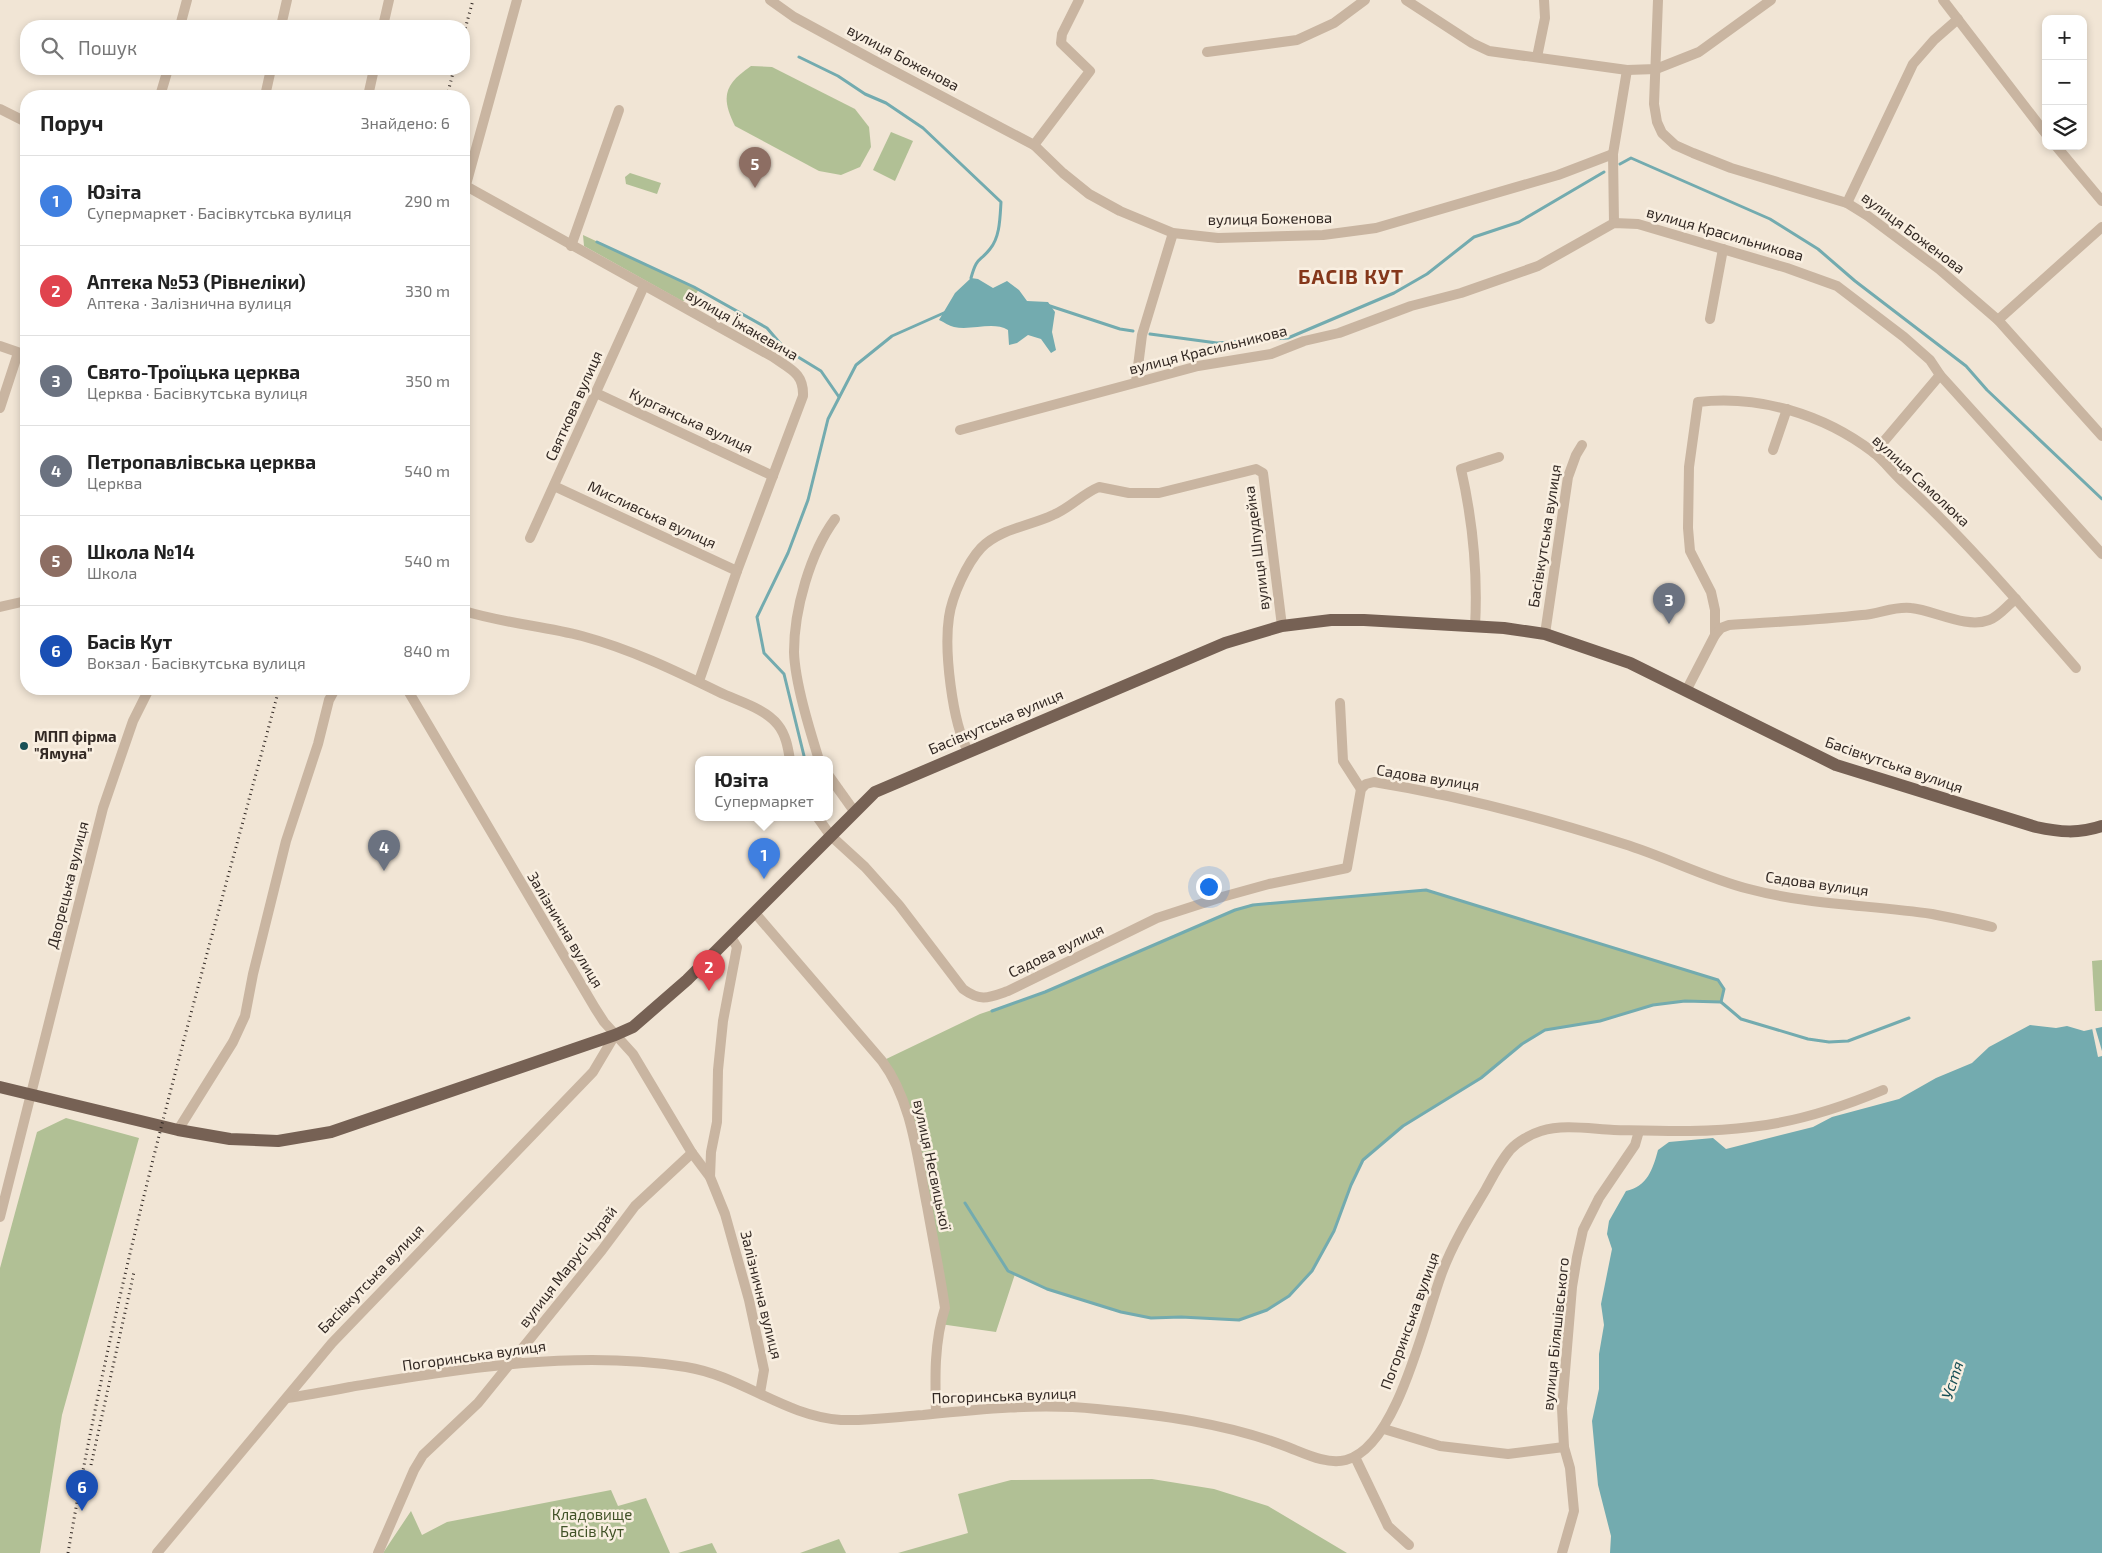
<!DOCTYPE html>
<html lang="uk">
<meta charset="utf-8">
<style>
body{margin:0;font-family:"Exo 2",sans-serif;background:#f2f2f2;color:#222}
.controls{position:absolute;right:15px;top:15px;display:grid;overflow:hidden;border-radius:10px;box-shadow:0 2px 8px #0003}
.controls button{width:45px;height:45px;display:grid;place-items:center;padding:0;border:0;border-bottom:1px solid #e0e0e0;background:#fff;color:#222;font:25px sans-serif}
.you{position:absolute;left:1208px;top:886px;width:18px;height:18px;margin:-12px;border:4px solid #fff;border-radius:50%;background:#1a73e8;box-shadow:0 0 0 8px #1a73e833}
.badge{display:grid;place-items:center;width:32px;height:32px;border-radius:50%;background:#ea580c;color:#fff;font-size:16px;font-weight:700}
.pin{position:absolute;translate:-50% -41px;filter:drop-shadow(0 1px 2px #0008)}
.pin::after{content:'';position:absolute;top:26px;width:18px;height:15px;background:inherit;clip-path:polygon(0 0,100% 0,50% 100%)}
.popup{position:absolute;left:695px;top:756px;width:138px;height:65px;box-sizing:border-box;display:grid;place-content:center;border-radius:10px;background:#fff;filter:drop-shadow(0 1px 4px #0005);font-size:16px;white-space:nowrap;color:#767676}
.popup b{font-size:19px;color:#222}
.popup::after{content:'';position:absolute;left:50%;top:100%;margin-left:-10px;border:10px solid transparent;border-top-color:#fff}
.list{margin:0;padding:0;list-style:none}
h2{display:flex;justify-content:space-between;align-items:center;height:65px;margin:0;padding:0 20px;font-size:21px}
h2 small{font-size:16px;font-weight:400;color:#767676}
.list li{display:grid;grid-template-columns:32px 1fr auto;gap:15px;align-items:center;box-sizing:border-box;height:90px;padding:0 20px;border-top:1px solid #e0e0e0}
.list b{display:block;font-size:19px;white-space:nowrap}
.list p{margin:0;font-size:16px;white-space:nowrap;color:#767676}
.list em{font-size:16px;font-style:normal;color:#767676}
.icon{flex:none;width:28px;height:28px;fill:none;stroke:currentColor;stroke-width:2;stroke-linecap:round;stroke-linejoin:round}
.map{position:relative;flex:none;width:2102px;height:1553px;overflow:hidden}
.search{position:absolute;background:#fff;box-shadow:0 2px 8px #0003;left:20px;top:20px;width:450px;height:55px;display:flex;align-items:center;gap:12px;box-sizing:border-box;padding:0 18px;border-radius:20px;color:#767676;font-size:19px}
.panel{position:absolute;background:#fff;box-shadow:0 2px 8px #0003;left:20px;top:90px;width:450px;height:605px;border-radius:20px}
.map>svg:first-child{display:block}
.green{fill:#b1c095}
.water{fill:#73abaf}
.pier{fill:#f1e5d5}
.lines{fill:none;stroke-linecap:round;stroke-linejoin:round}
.stream{stroke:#73abaf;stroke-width:3}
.minor{stroke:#c9b5a1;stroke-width:10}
.major{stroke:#766154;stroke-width:12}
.rail{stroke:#332924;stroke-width:3;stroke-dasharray:1 4;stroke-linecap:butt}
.poi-dot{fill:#195056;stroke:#f9efe1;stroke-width:2}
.labels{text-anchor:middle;stroke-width:5;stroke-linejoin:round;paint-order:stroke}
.street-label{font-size:15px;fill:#332924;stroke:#f9efe1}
.poi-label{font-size:15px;font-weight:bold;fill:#332924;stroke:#f9efe1;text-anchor:start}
.park-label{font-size:15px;fill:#415227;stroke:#f9efe1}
.water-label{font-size:16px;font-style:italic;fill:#195056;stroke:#f9efe1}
.district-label{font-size:20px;font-weight:bold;letter-spacing:1px;fill:#85371a;stroke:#f9efe1}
</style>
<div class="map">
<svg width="2102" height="1553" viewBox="0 0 2102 1553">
<rect width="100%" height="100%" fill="#f1e5d5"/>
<g class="green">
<path d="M751,66L772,67L855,109L869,127L871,147L860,167L841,175L819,171L735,126C720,96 725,84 751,66Z"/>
<polygon points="891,132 913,141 895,181 873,170"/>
<polygon points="630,173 661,183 657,194 626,184 625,177"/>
<path d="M583,235L699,289C694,297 692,301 682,301L584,246Z"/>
<polygon points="1426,890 1718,980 1724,989 1721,1002 1685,1001 1653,1005 1600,1021 1545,1030 1522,1044 1481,1078 1403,1126 1363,1160 1351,1185 1334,1231 1312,1271 1289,1296 1267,1310 1239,1320 1181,1317 1151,1318 1121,1312 1047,1289 1015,1274 996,1332 940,1324 945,1308 905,1105 882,1061 980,1014 1045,992 1235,910 1253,905"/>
<polygon points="2102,960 2102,1011 2095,1011 2092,961"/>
<polygon points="66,1118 139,1138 62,1415 40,1553 0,1553 0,1268 37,1132"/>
<polygon points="1152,1479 1214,1489 1268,1506 1347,1553 898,1553 968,1533 958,1494 1011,1480"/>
<polygon points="611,1490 618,1506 646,1498 670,1553 383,1553 411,1511 422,1535 447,1522"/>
<polygon points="839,1539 846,1553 800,1553"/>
<polygon points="712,1543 717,1553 678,1553"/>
</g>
<g class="water">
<path d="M971,278L978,279L993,288L1007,281L1019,290L1027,301L1048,302L1055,312L1052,332L1056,350L1051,353L1041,339L1028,335L1017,343L1009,345L1008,330C993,321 971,331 954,327C949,326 944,322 939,320L955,293Z"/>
<path d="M2030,1025L2056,1028L2067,1026L2084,1031L2102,1027V1553H1610L1611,1536L1598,1485L1592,1421L1599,1389V1354L1604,1325L1601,1304L1612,1249L1607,1234L1609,1221L1626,1191C1647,1187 1653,1169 1658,1150L1669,1142L1713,1138L1726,1149L1813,1127L1832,1117L1899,1099L1936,1078L1972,1063L1989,1047Z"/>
</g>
<polygon class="pier" points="2095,1027 2102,1051 2102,1056 2098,1057 2092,1028"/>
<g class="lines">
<g class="stream">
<path d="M799,57L838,76L865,94L886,103L923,128L1001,202C1000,218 1000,237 990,249C979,263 977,256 971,278"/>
<polyline points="1620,164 1631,158 1770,219 1818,249 1855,281 1966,366 1987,390 2102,499"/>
<polyline points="597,242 694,287 767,328 785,349 821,371 839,397"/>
<polyline points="1047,305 1120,329 1133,331"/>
<polyline points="1150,334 1217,343 1288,338 1394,293 1427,274 1474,237 1519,222 1604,172"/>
<polyline points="805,760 784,674 764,653 757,617 788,553 808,500 828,419 856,365 892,336 946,312"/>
<polyline points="829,808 829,809"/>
<polyline points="992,1011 1045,992 1235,910 1253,905 1426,890 1718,980 1724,989 1721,1002"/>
<polyline points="965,1203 1008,1271 1047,1289 1121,1312 1151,1318 1181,1317 1239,1320 1267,1310 1289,1296 1312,1271 1334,1231 1351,1185 1363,1160 1403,1126 1481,1078 1522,1044 1545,1030 1600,1021 1653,1005 1685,1001 1721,1002 1741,1019 1808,1039 1829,1042 1848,1041 1909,1018"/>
</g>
<g class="minor">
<polyline points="770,0 794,17 875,61 1034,145 1063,173 1089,194 1120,211 1173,233 1218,238 1323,235 1376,228 1558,175 1613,154"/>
<polyline points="1406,0 1472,43 1489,51 1627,70 1656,69 1699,52 1771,0"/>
<polyline points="1658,0 1654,104 1657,122 1662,133 1675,145 1693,153 1731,168 1847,203 1868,216 1939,269 1998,320 2102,436"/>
<polyline points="1943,0 2046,134"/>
<polyline points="180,26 187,0"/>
<polyline points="281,26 287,0"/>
<polyline points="383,26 389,0"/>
<polyline points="1207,52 1297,40 1334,23 1365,0"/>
<polyline points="1537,57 1545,18 1544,0"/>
<polyline points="160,96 168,69"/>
<polyline points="265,96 271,69"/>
<polyline points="368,96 374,69"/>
<polyline points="0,109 26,122"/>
<polyline points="1034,145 1090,71 1061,43 1062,34 1079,0"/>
<polyline points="2056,146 2102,201"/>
<path d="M466,186L773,357C790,369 804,373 803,396L737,571L699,681"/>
<polyline points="464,192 517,0"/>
<polyline points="1847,203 1913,64 1934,40 1958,19"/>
<polyline points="1614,223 1613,154 1627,70"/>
<polyline points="571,246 619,110"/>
<polyline points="1710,319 1723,249"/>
<polyline points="1998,320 2102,227"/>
<polyline points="0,346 26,355"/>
<polyline points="1136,382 1142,335 1173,233"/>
<polyline points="596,393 773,476"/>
<polyline points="0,408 18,353"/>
<polyline points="960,430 1198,366 1271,354 1304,341 1339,333 1411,306 1461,293 1538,266 1614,223 1638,224 1787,268 1837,286 1904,337 1930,360 1940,375 2102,554"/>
<polyline points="1773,450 1787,409"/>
<polyline points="1874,453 1940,375"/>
<polyline points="554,486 737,571"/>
<polyline points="530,538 644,286"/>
<polyline points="0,607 26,601"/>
<path d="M464,611C503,623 543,626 582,636C630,649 674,670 719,692C737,701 765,708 778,725C786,735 788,748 790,760"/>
<path d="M1475,627C1478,573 1473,522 1461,469L1499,457"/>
<polyline points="1545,634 1568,477 1576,455 1582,445"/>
<path d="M1715,635V610L1711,592L1690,551L1688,528L1689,467L1698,402C1759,395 1823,414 1873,452C1884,461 1894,474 1905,484C1967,541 2021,605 2076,668"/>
<polyline points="407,689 595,1008 604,1022 633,1054 692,1153 710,1177 725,1214 749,1300 764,1370 760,1393"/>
<path d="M1686,691L1715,635L1721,628L1729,625C1773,622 1818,620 1862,615C1879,614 1894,606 1911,608C1934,610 1966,629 1989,620C2000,616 2007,605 2016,599"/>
<polyline points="1340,703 1343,761 1361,789"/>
<path d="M968,751C952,722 944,650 949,617C952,596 967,563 981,548C999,529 1030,526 1053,515C1070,508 1082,494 1099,487L1129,493H1159L1256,469L1263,473L1282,626"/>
<path d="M819,760C810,731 795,683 794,652C794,610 810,553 835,519"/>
<polyline points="829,776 854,811"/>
<path d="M818,818L830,835L865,867L899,905L963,989C981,1002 988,998 1008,991L1157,918L1222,897L1269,884L1347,868L1361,789L1366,784L1374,782C1461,796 1540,817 1624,844C1666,857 1706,878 1749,889C1809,905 1871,905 1932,914C1952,918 1972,922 1992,927"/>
<path d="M755,913L882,1061C912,1101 917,1157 927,1206C933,1240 940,1274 945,1308C934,1342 935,1378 936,1413"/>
<polyline points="178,1130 233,1042 245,1016 253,974 286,841 318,744 329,700 335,689"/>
<polyline points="710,1177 711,1152 717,1122 718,1070 723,1021 737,947 731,937"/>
<polyline points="0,1217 103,808 133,721 149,689"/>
<path d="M287,1398C308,1395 329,1391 350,1387C460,1369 574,1349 686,1367C742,1376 784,1416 841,1420C869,1421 896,1417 923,1415C980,1409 1040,1403 1097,1409C1160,1415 1225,1423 1285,1446C1304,1453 1326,1465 1346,1460C1398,1447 1425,1316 1443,1270C1454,1241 1470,1216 1486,1189C1493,1176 1500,1162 1510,1150C1517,1142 1531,1134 1541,1131C1563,1124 1591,1129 1614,1130C1659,1131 1706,1133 1751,1127C1797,1122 1840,1108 1883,1090"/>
<polyline points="1384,1429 1440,1446 1508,1454 1564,1447"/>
<polyline points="1355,1457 1388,1526 1409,1545"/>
<polyline points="157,1553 332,1343 593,1072 615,1035"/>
<polyline points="378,1553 414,1470 423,1455 478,1403 602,1250 635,1206 692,1153"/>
<polyline points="1562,1553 1574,1511 1570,1468 1564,1447 1562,1408 1572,1287 1577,1257 1583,1230 1599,1198 1635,1145 1639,1131"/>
</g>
<path class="major" d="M0,1087L178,1130L230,1139L278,1141L331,1132L615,1035L633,1027L687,980L875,792L1225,643L1282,626L1331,620H1364L1504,628L1545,634L1630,663L1836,765L2036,827C2059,832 2079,834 2102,826"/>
<g class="rail">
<polyline points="464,33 473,0"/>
<polyline points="447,96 454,69"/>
<polyline points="91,1465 134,1272"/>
<path d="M68,1553C118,1261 202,975 279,689"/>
</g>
</g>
<circle class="poi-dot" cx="24" cy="746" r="5"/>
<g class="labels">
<g class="street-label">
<text transform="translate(903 58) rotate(28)" y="5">вулиця Боженова</text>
<text transform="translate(1270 219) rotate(-1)" y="5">вулиця Боженова</text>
<text transform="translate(1913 233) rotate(37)" y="5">вулиця Боженова</text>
<text transform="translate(1725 234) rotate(16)" y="5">вулиця Красильникова</text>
<text transform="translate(742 325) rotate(30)" y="5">вулиця Їжакевича</text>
<text transform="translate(1208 350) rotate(-14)" y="5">вулиця Красильникова</text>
<text transform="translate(574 406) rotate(-66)" y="5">Святкова вулиця</text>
<text transform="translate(691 421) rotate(25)" y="5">Курганська вулиця</text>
<text transform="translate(1921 481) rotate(43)" y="5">вулиця Самолюка</text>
<text transform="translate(652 515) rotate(25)" y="5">Мисливська вулиця</text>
<text transform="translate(1545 536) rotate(-81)" y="5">Басівкутська вулиця</text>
<text transform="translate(1257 548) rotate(-97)" y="5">вулиця Шпудейка</text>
<text transform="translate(996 722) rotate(-23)" y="5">Басівкутська вулиця</text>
<text transform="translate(1894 765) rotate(19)" y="5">Басівкутська вулиця</text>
<text transform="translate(1428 778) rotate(9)" y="5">Садова вулиця</text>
<text transform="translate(1817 884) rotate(8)" y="5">Садова вулиця</text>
<text transform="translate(68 885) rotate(-76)" y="5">Дворецька вулиця</text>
<text transform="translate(565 930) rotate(59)" y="5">Залізнична вулиця</text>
<text transform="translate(1056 951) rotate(-26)" y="5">Садова вулиця</text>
<text transform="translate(932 1165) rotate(78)" y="5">вулиця Несвицької</text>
<text transform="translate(568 1267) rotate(-52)" y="5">вулиця Марусі Чурай</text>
<text transform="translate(371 1279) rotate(-46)" y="5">Басівкутська вулиця</text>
<text transform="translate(761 1295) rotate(76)" y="5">Залізнична вулиця</text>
<text transform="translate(1410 1321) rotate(-70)" y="5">Погоринська вулиця</text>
<text transform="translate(1556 1334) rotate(-84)" y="5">вулиця Біляшівського</text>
<text transform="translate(474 1356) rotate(-8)" y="5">Погоринська вулиця</text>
<text transform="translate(1004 1396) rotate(-2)" y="5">Погоринська вулиця</text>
</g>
<g class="poi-label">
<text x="34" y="742">МПП фірма<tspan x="34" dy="17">"Ямуна"</tspan></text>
</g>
<g class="park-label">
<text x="592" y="1520">Кладовище<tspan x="592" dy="17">Басів Кут</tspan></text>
</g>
<g class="water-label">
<text transform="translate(1952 1380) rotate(-72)" y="6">Устя</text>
</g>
<g class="district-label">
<text x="1351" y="284">БАСІВ КУТ</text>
</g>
</g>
</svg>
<div class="controls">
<button>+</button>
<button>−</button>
<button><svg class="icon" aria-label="layers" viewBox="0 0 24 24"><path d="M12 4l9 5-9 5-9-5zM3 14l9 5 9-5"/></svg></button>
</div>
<div class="you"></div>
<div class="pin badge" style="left:764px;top:879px;background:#3f7fe0">1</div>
<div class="popup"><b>Юзіта</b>Супермаркет</div>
<div class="pin badge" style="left:709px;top:991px;background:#e0444e">2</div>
<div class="pin badge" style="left:1669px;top:624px;background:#6b7280">3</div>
<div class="pin badge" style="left:384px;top:871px;background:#6b7280">4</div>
<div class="pin badge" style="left:755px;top:188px;background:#8d6e63">5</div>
<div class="pin badge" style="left:82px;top:1511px;background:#1a4fb4">6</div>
<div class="search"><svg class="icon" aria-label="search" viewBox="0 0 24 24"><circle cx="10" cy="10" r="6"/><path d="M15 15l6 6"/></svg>Пошук</div>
<section class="panel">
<h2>Поруч<small>Знайдено: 6</small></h2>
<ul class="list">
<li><span class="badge" style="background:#3f7fe0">1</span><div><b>Юзіта</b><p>Супермаркет · Басівкутська вулиця</p></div><em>290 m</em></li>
<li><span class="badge" style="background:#e0444e">2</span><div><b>Аптека №53 (Рівнеліки)</b><p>Аптека · Залізнична вулиця</p></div><em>330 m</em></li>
<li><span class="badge" style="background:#6b7280">3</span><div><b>Свято-Троїцька церква</b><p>Церква · Басівкутська вулиця</p></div><em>350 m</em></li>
<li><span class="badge" style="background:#6b7280">4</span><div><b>Петропавлівська церква</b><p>Церква</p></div><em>540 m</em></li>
<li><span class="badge" style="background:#8d6e63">5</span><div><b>Школа №14</b><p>Школа</p></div><em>540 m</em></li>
<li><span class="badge" style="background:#1a4fb4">6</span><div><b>Басів Кут</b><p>Вокзал · Басівкутська вулиця</p></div><em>840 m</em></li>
</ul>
</section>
</div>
